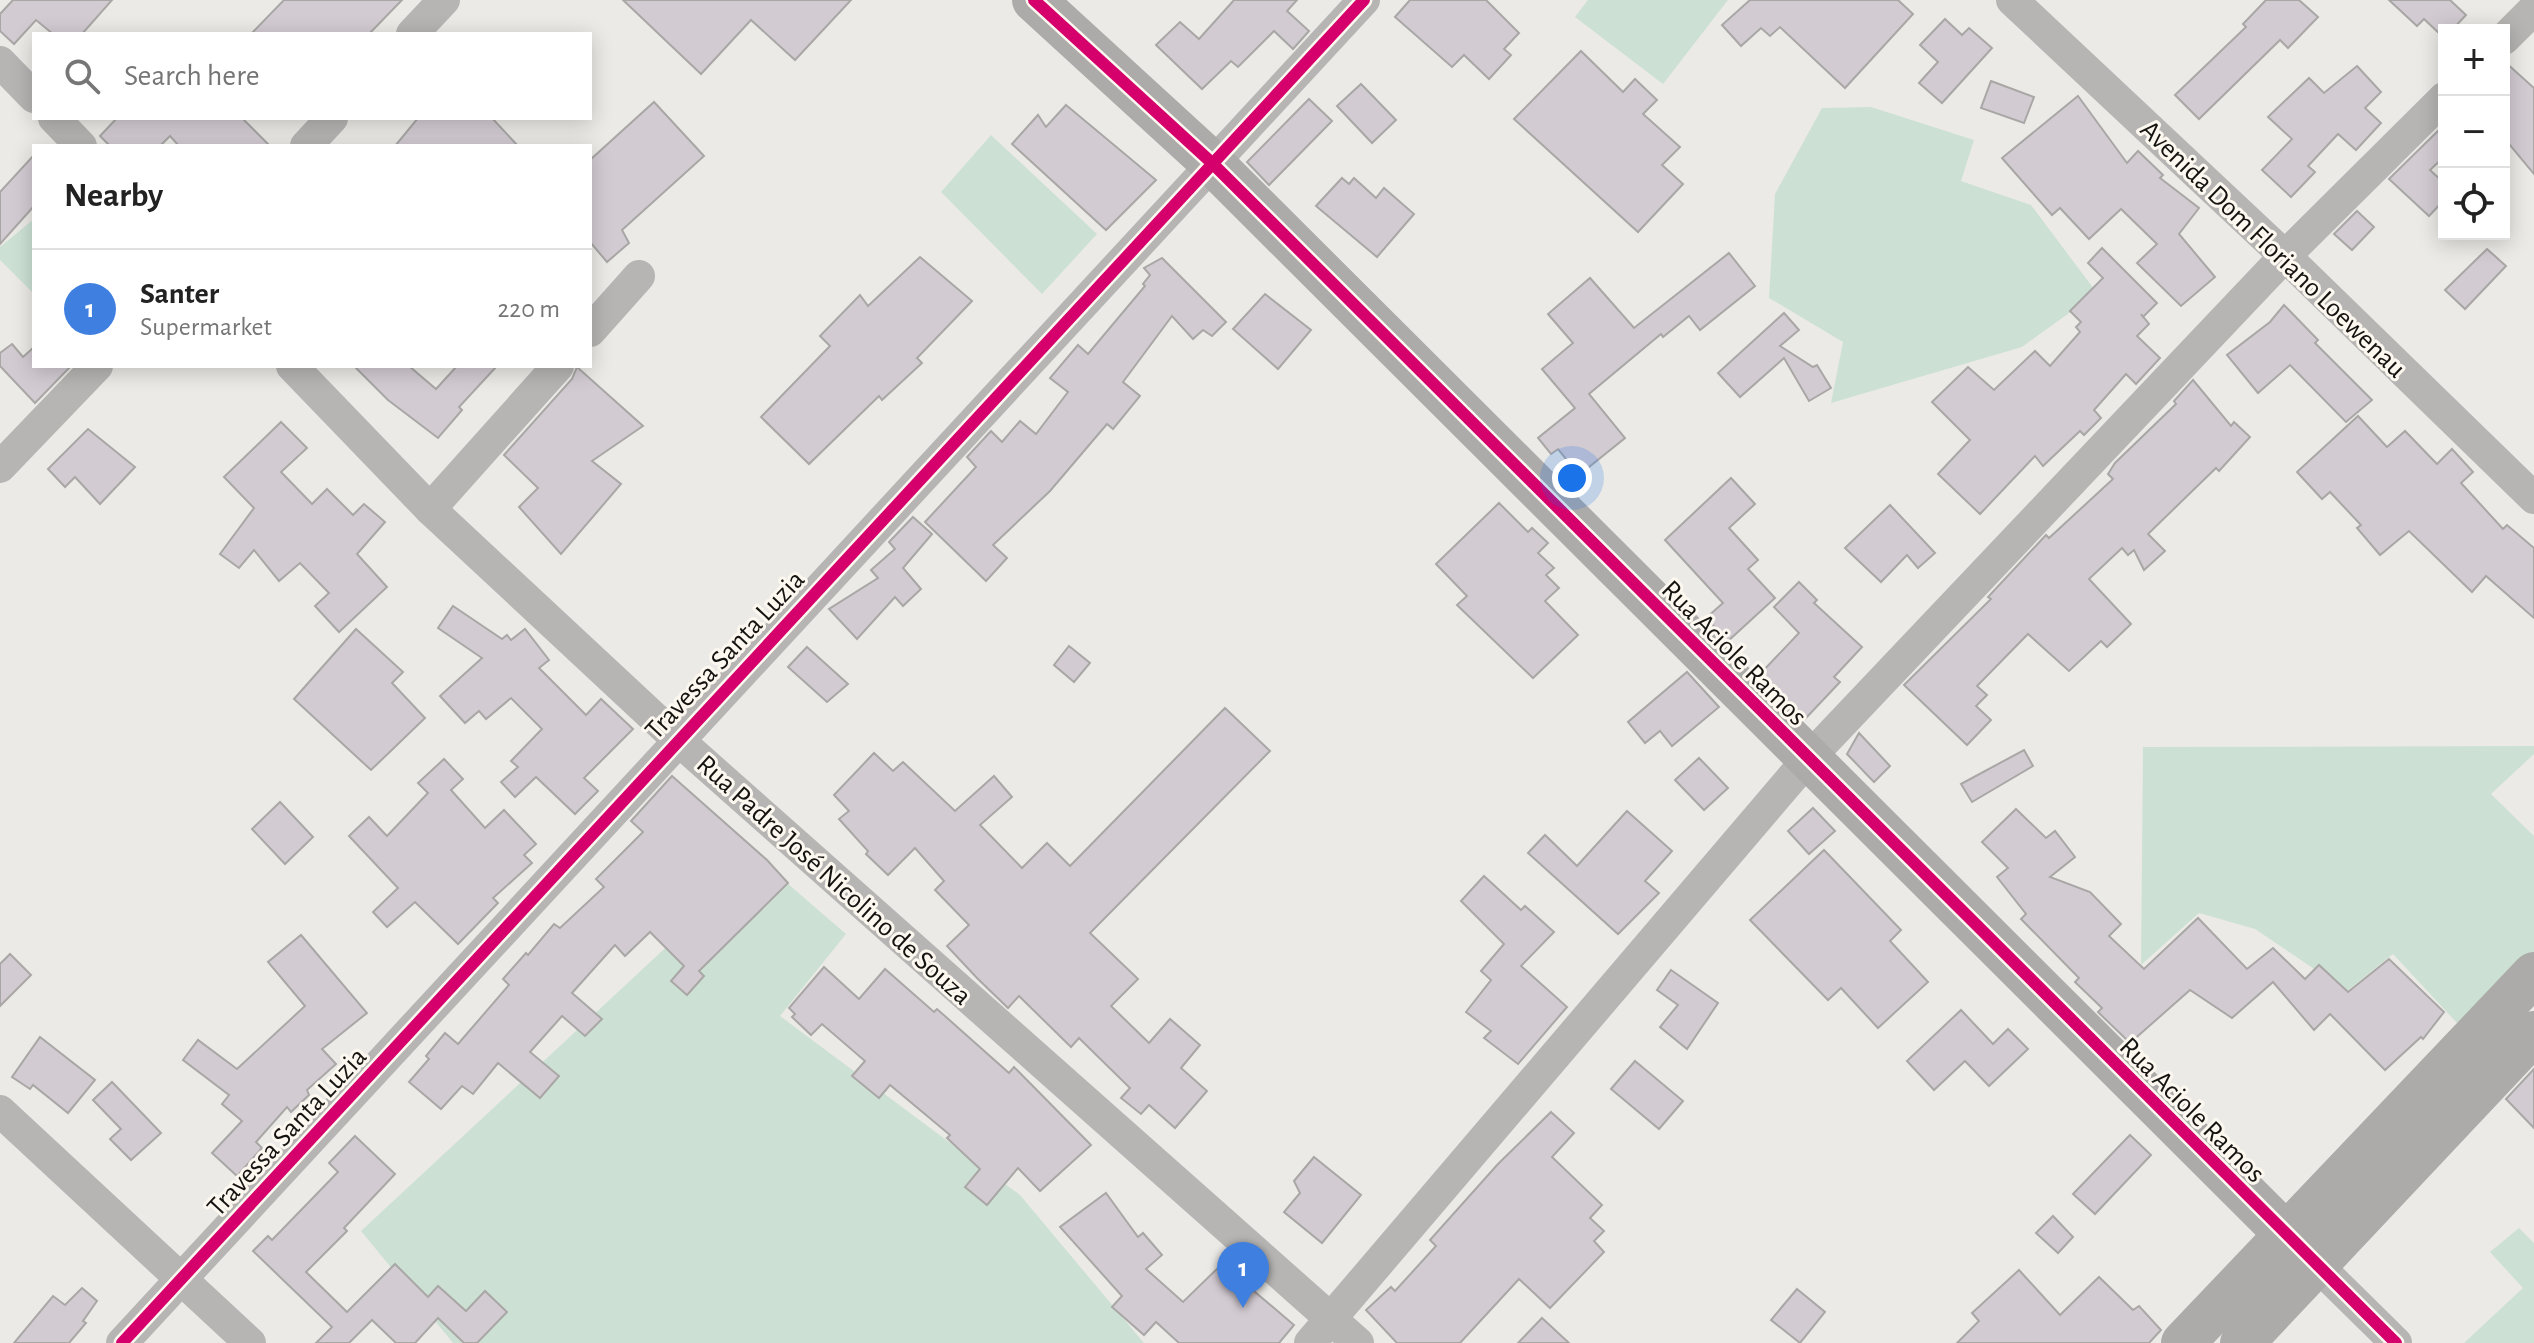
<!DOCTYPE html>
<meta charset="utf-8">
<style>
body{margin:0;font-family:"Alegreya Sans",sans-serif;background:#f6f6f6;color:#222}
.controls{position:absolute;right:24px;top:24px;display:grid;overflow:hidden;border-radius:0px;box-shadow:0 4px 20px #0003}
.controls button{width:72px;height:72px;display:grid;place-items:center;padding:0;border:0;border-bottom:2px solid #e0e0e0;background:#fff;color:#222;font:40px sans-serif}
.you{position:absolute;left:1572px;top:478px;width:28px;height:28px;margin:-20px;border:6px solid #fff;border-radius:50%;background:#1a73e8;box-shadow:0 0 0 12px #1a73e833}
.badge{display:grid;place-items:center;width:52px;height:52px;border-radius:50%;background:#605e5b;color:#fff;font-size:26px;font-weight:700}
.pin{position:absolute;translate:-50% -66px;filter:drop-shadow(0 2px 4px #0008)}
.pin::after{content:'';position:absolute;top:42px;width:28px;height:24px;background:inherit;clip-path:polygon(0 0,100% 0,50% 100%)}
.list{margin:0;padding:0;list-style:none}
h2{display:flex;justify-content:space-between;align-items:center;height:104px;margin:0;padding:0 32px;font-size:34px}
h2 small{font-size:26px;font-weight:400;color:#767676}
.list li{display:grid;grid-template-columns:52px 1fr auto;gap:24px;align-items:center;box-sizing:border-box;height:120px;padding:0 32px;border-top:2px solid #e0e0e0}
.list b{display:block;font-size:30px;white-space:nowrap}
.list p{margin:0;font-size:26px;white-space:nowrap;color:#767676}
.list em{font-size:26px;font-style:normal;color:#767676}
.icon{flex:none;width:44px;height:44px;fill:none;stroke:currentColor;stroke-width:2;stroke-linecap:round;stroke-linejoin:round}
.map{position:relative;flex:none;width:2534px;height:1343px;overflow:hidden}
.search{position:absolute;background:#fff;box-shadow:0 4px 20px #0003;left:32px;top:32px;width:560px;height:88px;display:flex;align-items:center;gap:20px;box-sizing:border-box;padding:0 28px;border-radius:0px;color:#767676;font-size:30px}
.panel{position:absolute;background:#fff;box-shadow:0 4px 20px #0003;left:32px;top:144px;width:560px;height:224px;border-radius:0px}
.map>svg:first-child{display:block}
.green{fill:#cce1d4}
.building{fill:#d3cbd2;stroke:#a9a7a6;stroke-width:2}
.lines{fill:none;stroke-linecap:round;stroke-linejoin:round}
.street{stroke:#b6b5b4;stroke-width:32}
.secondary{stroke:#acaba9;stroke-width:44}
.cycleway-casing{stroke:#fcf8f0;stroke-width:17}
.cycleway{stroke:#d6006c;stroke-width:12}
.labels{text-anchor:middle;stroke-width:6;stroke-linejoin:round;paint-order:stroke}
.street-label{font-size:28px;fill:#141310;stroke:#fcf8f0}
</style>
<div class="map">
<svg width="2534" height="1343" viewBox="0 0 2534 1343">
<rect width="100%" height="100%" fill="#eceae6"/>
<g class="green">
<polygon points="1588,0 1728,0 1663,84 1575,17"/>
<polygon points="1871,107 1974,140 1961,181 2031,205 2097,293 2022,347 1831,403 1843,342 1769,298 1775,194 1822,108"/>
<polygon points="991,135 1097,234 1042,294 941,192"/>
<polygon points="34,219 34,294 0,260 0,247"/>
<polygon points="2534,746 2534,754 2491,794 2534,836 2534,953 2457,1023 2393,954 2347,991 2255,929 2199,913 2141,965 2143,747"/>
<polygon points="787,883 846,934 780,1016 1020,1195 1144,1343 453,1343 361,1231 690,925"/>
<polygon points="2519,1228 2534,1243 2534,1343 2464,1343 2523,1288 2490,1252"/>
</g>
<g class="building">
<polygon points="13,0 112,0 82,34 53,34 36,20 14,44 0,31 0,14"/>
<polygon points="284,0 402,0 369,34 251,34"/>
<polygon points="623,0 851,0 795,60 751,20 701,74"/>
<polygon points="1234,0 1297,0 1287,11 1309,31 1293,49 1274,31 1238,67 1231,61 1202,89 1156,45 1180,22 1199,39"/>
<polygon points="1410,0 1486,0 1519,33 1504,49 1511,55 1489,79 1464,55 1452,67 1395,17"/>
<polygon points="1750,0 1898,0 1913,14 1845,88 1780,27 1770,36 1761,28 1741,46 1722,25"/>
<polygon points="2266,0 2299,0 2318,17 2288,48 2280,40 2199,119 2175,95 2246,27 2243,24"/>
<polygon points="2389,0 2450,0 2466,15 2452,30 2444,30 2444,38 2424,19 2417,26"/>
<polygon points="1945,19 1962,35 1969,28 1992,48 1942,103 1919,83 1938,62 1920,45"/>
<polygon points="1581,51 1623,92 1635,79 1657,100 1643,114 1680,147 1662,165 1683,184 1638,232 1514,119"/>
<polygon points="2504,61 2534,88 2534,174 2504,138"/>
<polygon points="2357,66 2381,92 2365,108 2381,123 2356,150 2338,134 2308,166 2315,172 2291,197 2262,170 2292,139 2268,117 2309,78 2324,93"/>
<polygon points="1991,81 2034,97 2024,123 1981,108"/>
<polygon points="1361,84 1396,120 1372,143 1337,106"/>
<polygon points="2078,96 2127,163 2138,151 2163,175 2160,178 2199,208 2179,234 2215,277 2181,306 2137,263 2157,244 2121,209 2089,239 2060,208 2052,215 2002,158"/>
<polygon points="1309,99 1332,121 1269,185 1247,162"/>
<polygon points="654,102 704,156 622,230 629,243 607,262 590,242 590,160"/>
<polygon points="1066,105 1156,180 1106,230 1012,144 1038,115 1046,127"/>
<polygon points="117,118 242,118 270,146 179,146 170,136 160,146 110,146 100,136"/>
<polygon points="418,118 492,118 518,146 395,146"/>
<polygon points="2444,125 2444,157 2430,170 2444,183 2444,200 2429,216 2389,179"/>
<polygon points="34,155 34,206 0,244 0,192"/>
<polygon points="1342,178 1349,184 1354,178 1376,198 1384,188 1414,214 1377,257 1316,206"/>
<polygon points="2357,211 2374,227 2352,250 2334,234"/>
<polygon points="2102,248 2157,303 2143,317 2141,314 2149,324 2137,336 2160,358 2136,384 2126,374 2094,410 2101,418 2084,435 2080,431 2043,466 2035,456 1980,514 1938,474 1970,440 1932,402 1968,367 1994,390 2035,351 2050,366 2080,332 2076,327 2081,322 2070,311 2103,278 2088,263"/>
<polygon points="2487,249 2506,266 2465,309 2445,290"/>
<polygon points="1729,253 1755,286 1700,330 1689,316 1663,337 1661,334 1589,394 1625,438 1579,475 1558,449 1551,454 1538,438 1575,408 1542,369 1573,343 1548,314 1590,278 1634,328"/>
<polygon points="920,257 972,301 917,358 922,363 882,400 879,396 809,464 761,417 830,346 820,336 860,295 868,306"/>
<polygon points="1162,258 1226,322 1212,336 1203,330 1193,339 1172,316 1123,382 1140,396 1113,429 1107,424 1050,491 993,545 1007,558 986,581 925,522 976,467 967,457 991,431 1002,442 1020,421 1036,434 1068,392 1050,378 1078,345 1088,354 1145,286 1143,284 1150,275 1144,268"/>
<polygon points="1265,294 1311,330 1278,369 1233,329"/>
<polygon points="2284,305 2318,340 2315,343 2372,400 2346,422 2290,365 2258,393 2227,355 2270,322"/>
<polygon points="1784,313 1799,330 1780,346 1813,367 1817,365 1831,388 1809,401 1784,358 1740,397 1718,373"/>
<polygon points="12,344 23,357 34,347 34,366 71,366 35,403 0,366 0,353"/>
<polygon points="354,366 409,366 436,389 457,366 497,366 459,407 462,410 438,438 388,400"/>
<polygon points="577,367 643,426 592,461 621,484 561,554 519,507 538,488 504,455 572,379"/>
<polygon points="2193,380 2231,426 2234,422 2250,437 2219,471 2216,468 2148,534 2165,551 2144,570 2134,550 2128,555 2122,548 2089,579 2131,624 2107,647 2101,641 2069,671 2028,634 1977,686 1987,695 1976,706 1991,720 1967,745 1904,685 1991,599 1988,597 2046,535 2049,538 2113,479 2108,474 2115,463 2176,404 2174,401"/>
<polygon points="2358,416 2387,447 2405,431 2437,464 2452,449 2473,472 2461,483 2503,529 2507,525 2534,548 2534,618 2486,576 2472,592 2409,531 2380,555 2357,528 2361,525 2330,492 2322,499 2297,472"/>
<polygon points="281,422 307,448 281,472 312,504 327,489 353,515 364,504 385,522 357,554 387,587 339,632 315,606 329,593 300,563 279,581 254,550 239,568 220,554 254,508 224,477"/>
<polygon points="88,429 135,467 100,504 75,477 65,487 48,469"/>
<polygon points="1731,478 1755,504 1729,528 1758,560 1748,569 1775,598 1728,641 1706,618 1723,603 1665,540"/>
<polygon points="1499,503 1528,532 1532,528 1548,543 1538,553 1554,568 1546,575 1559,588 1545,601 1578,635 1533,678 1457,605 1467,596 1436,564"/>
<polygon points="1890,505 1935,553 1918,568 1907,555 1881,582 1845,548"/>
<polygon points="913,517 932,534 903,568 921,589 903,606 895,597 857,639 829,609 878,578 871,570 895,549 889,542"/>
<polygon points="1799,582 1817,600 1814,603 1862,647 1834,677 1840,682 1805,719 1760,674 1799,633 1774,607"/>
<polygon points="453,606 502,639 507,635 511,640 525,629 549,660 539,668 586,715 601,699 633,729 584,778 598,791 575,814 536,777 515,797 501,782 518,767 511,761 542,729 511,698 486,719 479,711 465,723 440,696 482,658 438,628"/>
<polygon points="356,629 403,672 392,683 425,718 371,770 294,699"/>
<polygon points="1069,646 1090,663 1074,682 1054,665"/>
<polygon points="807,647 848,684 827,702 788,667"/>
<polygon points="1687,672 1719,707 1672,746 1660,731 1645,743 1628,722"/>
<polygon points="1225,708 1270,751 1090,933 1138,979 1111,1006 1149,1043 1170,1019 1200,1045 1181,1068 1207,1091 1175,1128 1149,1105 1141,1114 1121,1098 1130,1088 1079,1038 1071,1047 1019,996 1008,1008 977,978 947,946 969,925 935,890 944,881 915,848 888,875 866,854 868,851 839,819 849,811 834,795 874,753 893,771 903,762 955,811 994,776 1012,797 980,825 1022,868 1047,843 1070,866"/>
<polygon points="1859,733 1890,766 1874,782 1847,754"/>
<polygon points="2024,750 2033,766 1972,802 1961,784"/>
<polygon points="1699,758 1728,788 1704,810 1675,780"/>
<polygon points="444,759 463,779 451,790 485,828 504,810 536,844 524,855 532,863 493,898 498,903 458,944 415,902 387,927 373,912 398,888 349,836 369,817 387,836 428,793 418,783"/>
<polygon points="672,776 767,860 788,883 699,971 704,976 687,995 671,981 684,966 650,932 625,956 615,945 572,993 602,1019 585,1036 562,1016 530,1052 559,1076 540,1098 498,1063 473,1094 462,1086 441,1109 409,1082 429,1059 426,1056 445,1033 458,1044 509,985 503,979 526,953 528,955 554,924 560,928 604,887 596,879 643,832 631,821"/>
<polygon points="280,802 313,837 285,864 252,829"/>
<polygon points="1813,808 1835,831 1809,854 1788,831"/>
<polygon points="2016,809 2046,838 2055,831 2075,857 2050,877 2090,892 2121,924 2109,936 2144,969 2198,918 2247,969 2273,948 2305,979 2319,965 2348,992 2389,959 2444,1012 2423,1039 2421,1037 2385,1070 2330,1014 2314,1030 2273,982 2232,1018 2190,990 2130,1043 2098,1012 2102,1008 2075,982 2079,978 2021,919 2026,914 1997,877 2008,868 1982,842"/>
<polygon points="1627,811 1672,851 1645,881 1659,893 1618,934 1528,853 1545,835 1577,866"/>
<polygon points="1824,850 1901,930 1890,941 1928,982 1878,1028 1841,988 1828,1000 1750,920"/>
<polygon points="1484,876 1521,910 1525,906 1554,932 1521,966 1567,1007 1518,1064 1484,1038 1491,1031 1466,1012 1491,980 1481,971 1504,944 1461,901"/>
<polygon points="301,935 367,1013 322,1049 336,1064 307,1090 309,1095 291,1112 287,1107 256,1142 262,1148 237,1176 212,1153 242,1121 222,1104 229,1095 183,1060 198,1040 237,1069 305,1006 268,962"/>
<polygon points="10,954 31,975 0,1006 0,964"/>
<polygon points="824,967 859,999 885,969 934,1012 937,1009 1009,1073 1014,1067 1091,1145 1040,1191 1018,1168 987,1205 965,1187 980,1169 947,1138 950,1135 890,1085 879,1098 852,1076 865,1061 822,1024 811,1035 792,1017 795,1014 789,1008"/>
<polygon points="1671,970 1718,1003 1687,1049 1660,1027 1678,1005 1657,990"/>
<polygon points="1961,1010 1993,1044 2008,1029 2028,1049 1989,1086 1965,1061 1934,1090 1907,1061"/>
<polygon points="40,1037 95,1080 68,1113 33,1085 30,1089 12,1077"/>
<polygon points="1635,1061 1683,1101 1659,1129 1611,1089"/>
<polygon points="2534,1069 2534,1128 2506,1099"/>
<polygon points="112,1082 161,1133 131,1160 110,1139 121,1129 93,1100"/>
<polygon points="1551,1112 1574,1133 1552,1157 1602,1205 1590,1218 1604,1231 1594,1241 1604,1252 1550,1308 1519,1279 1460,1343 1397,1343 1366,1310 1391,1287 1395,1291 1436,1246 1430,1240 1498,1164"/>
<polygon points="2130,1135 2151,1155 2095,1214 2073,1194"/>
<polygon points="355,1136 395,1174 344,1228 347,1231 306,1272 347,1312 395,1264 428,1297 438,1286 466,1311 485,1291 507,1312 477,1343 464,1343 438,1318 415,1343 396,1343 372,1320 349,1343 316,1343 332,1327 253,1251 268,1236 272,1240 338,1172 329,1163"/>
<polygon points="1314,1157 1361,1195 1322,1243 1284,1212 1300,1193 1294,1181"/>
<polygon points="1106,1193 1138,1237 1143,1233 1162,1255 1146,1269 1183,1302 1222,1264 1294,1325 1279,1343 1179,1343 1156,1322 1144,1335 1112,1307 1122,1296 1060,1227"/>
<polygon points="2053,1216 2073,1237 2058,1253 2036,1233"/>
<polygon points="2019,1270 2060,1315 2099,1277 2133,1310 2139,1306 2161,1330 2149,1343 1957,1343 1979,1321 1972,1313"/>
<polygon points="82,1288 97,1301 83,1321 86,1323 69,1343 14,1343 53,1296 65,1305"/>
<polygon points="1797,1289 1825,1312 1800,1343 1771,1320"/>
<polygon points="1542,1318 1569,1343 1518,1343"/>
</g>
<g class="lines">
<g class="street">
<polyline points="2012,0 2285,256 2534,498"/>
<polyline points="412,34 444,0"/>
<polyline points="2504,39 2534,9"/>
<polyline points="0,62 34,97"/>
<polyline points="54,118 81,146"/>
<polyline points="306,146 332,118"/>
<polyline points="590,331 639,276"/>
<polyline points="292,366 430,509 677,739 1358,1343"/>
<polyline points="0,467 97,366"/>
<polyline points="430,509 558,366"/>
<polyline points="0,1111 250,1343"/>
<polyline points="2316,1264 2396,1343"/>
<polyline points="122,1343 1364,0"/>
<polyline points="1310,1343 1808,759 2285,256 2444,98"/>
</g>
<g class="secondary">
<polyline points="1034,0 1212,163 2316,1264"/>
<polyline points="2183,1343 2534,974"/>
<polyline points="2242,1343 2534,1033"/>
</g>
<g class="cycleway-casing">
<g id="cycleway">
<polyline points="1034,0 1212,163 2396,1343"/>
<polyline points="122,1343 1364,0"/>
</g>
</g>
<use href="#cycleway" class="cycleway"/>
</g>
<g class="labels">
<g class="street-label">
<text transform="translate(2274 248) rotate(44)" y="10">Avenida Dom Floriano Loewenau</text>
<text transform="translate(1735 652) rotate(45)" y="10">Rua Aciole Ramos</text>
<text transform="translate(724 654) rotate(-47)" y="10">Travessa Santa Luzia</text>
<text transform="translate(835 879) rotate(42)" y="10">Rua Padre José Nicolino de Souza</text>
<text transform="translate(2193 1109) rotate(45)" y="10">Rua Aciole Ramos</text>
<text transform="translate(286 1131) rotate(-47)" y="10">Travessa Santa Luzia</text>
</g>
</g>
</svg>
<div class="controls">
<button>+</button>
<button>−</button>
<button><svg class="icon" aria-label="locate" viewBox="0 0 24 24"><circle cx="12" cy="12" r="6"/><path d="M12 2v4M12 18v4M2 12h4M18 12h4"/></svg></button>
</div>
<div class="you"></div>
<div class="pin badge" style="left:1243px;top:1308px;background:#3f7fe0">1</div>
<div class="search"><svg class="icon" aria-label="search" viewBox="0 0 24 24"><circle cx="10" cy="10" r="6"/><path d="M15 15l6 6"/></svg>Search here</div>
<section class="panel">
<h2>Nearby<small></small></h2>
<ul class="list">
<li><span class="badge" style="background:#3f7fe0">1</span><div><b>Santer</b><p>Supermarket</p></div><em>220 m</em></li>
</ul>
</section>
</div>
